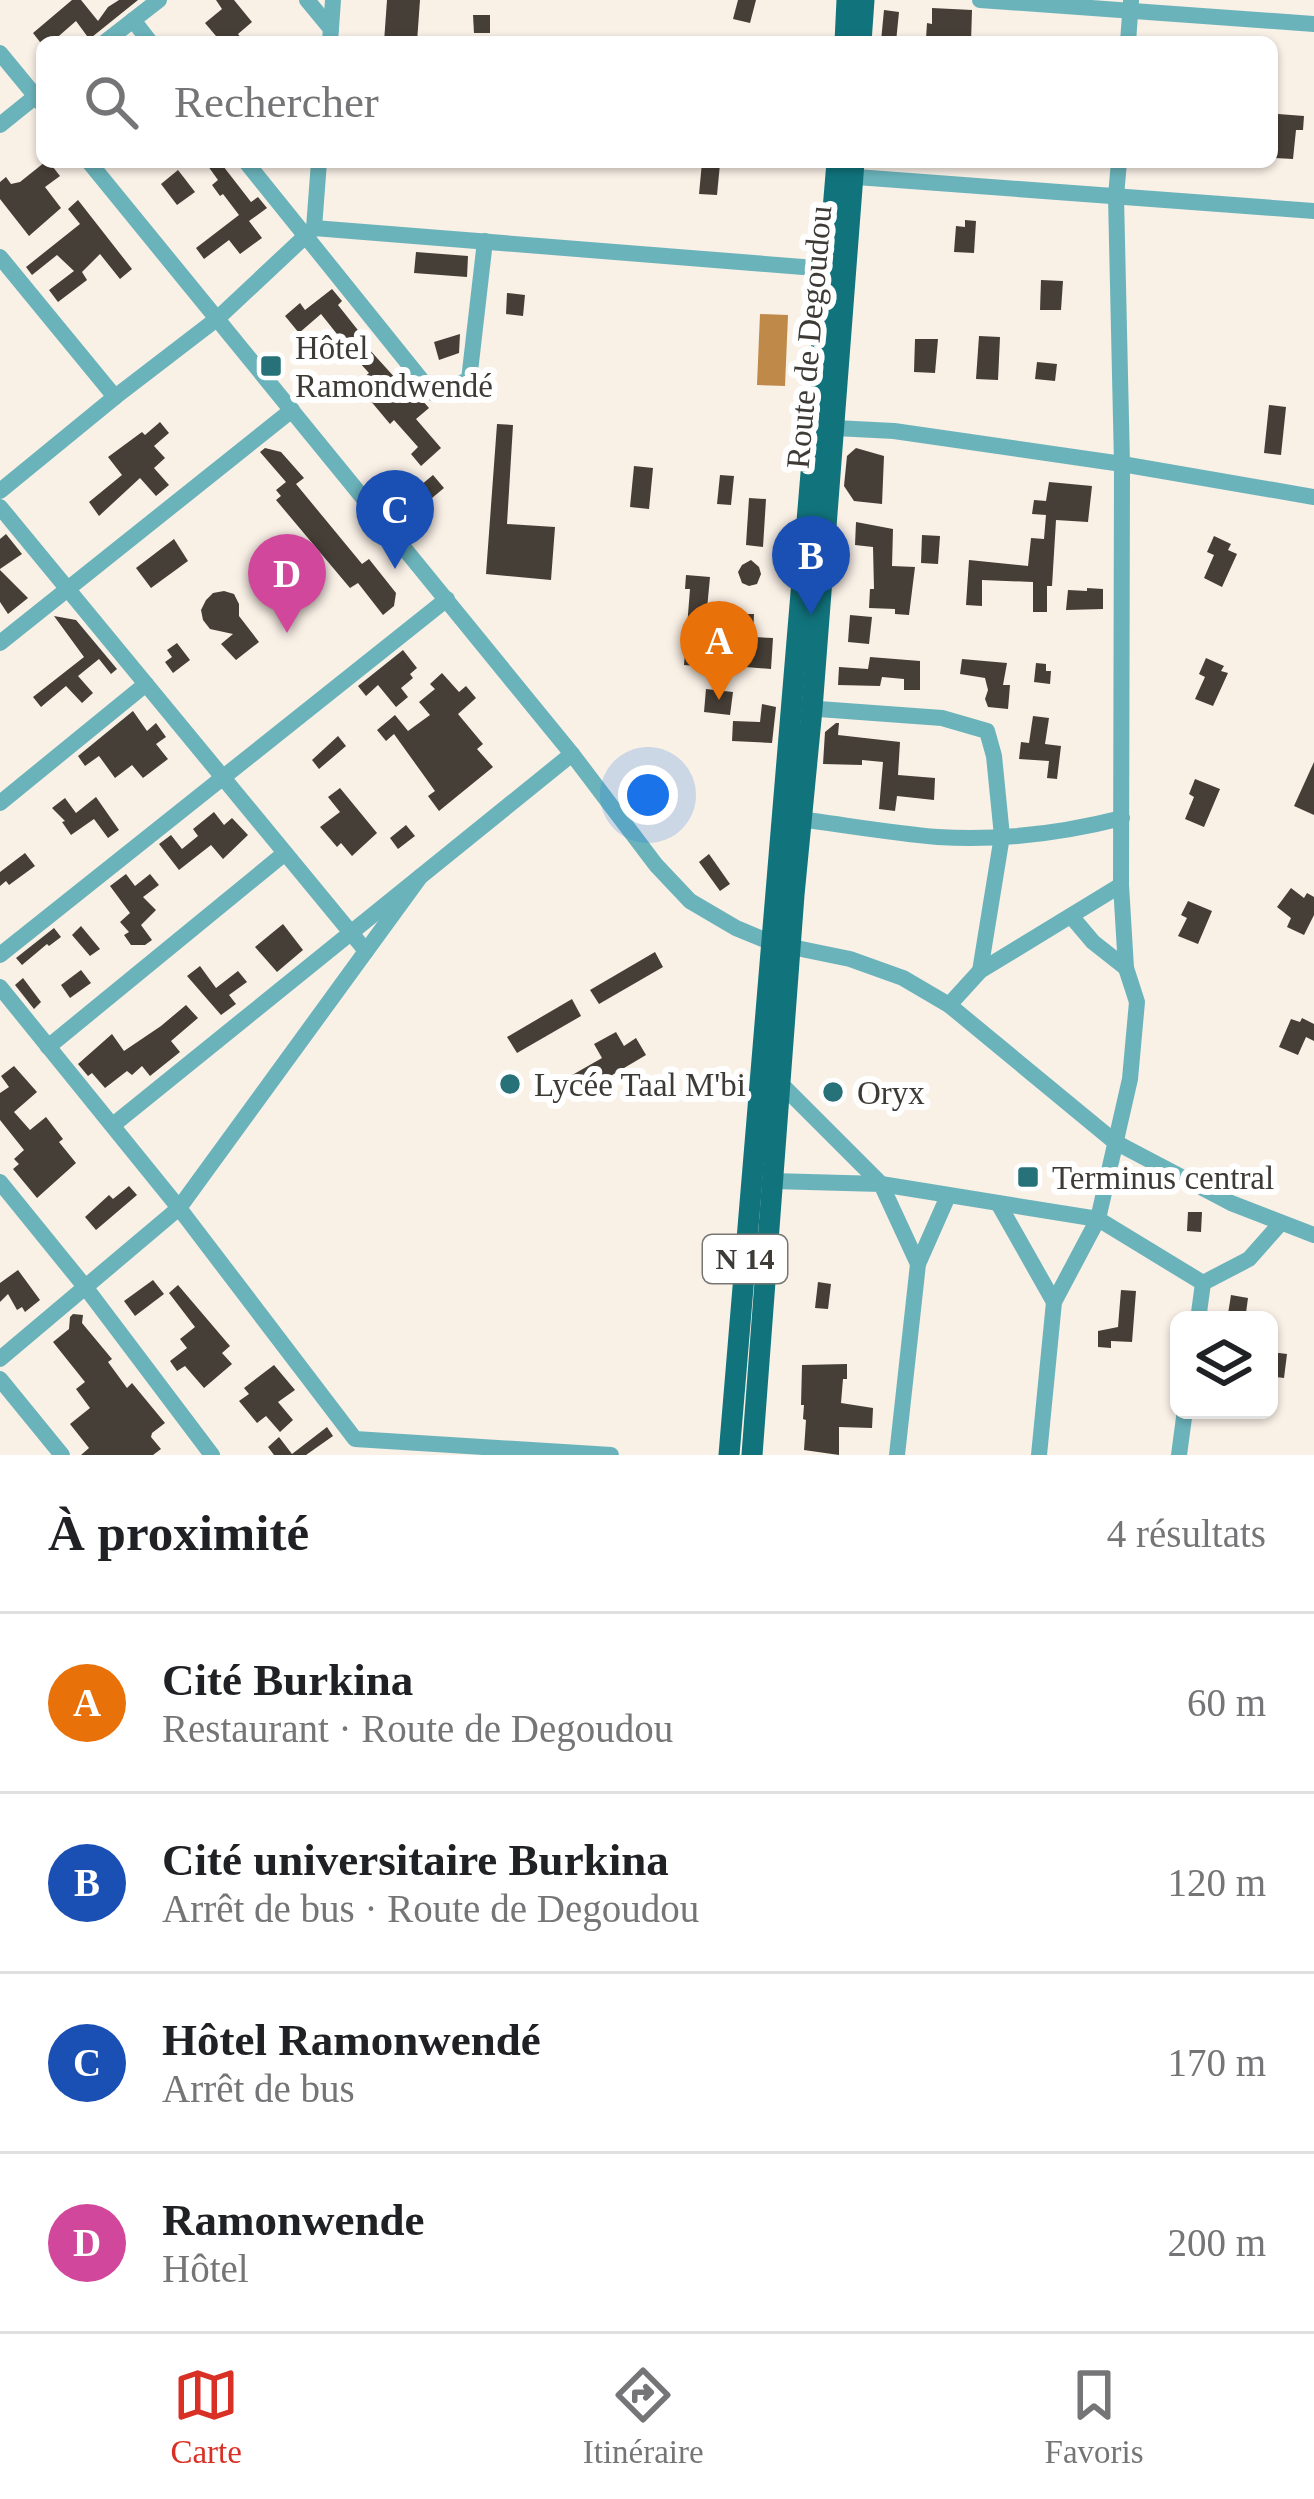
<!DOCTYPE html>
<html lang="fr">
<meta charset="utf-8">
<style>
body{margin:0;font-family:"Times New Roman",serif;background:#f2f2f2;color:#202124}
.controls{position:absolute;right:36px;bottom:36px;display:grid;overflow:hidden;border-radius:18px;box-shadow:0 3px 9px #0004}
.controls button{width:108px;height:108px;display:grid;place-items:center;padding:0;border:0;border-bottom:3px solid #e0e0e0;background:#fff;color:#202124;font:60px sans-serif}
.you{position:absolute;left:648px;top:795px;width:42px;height:42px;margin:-30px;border:9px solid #fff;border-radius:50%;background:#1a73e8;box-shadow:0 0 0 18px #1a73e833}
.badge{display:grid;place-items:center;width:78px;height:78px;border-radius:50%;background:#d93025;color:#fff;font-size:39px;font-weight:700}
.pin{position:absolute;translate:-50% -99px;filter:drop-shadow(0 3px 6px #0008)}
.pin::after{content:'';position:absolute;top:63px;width:42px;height:36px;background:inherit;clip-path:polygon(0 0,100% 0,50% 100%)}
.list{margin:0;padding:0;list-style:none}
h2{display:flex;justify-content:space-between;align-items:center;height:156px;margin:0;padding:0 48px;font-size:51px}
h2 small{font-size:39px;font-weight:400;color:#757577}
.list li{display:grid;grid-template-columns:78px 1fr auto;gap:36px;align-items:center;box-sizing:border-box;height:180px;padding:0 48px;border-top:3px solid #e0e0e0}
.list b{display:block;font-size:45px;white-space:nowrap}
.list p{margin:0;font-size:39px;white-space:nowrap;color:#757577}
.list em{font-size:39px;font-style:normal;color:#757577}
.icon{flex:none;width:66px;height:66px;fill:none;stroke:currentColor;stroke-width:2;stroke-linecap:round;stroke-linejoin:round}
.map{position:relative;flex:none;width:1314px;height:1455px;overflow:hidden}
.search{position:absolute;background:#fff;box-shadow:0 3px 9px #0004;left:36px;right:36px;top:36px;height:132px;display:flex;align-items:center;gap:30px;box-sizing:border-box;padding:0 42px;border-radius:18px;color:#757577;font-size:45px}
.sheet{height:876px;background:#fff}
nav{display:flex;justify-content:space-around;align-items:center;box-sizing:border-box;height:168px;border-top:3px solid #e0e0e0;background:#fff;font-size:33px;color:#757577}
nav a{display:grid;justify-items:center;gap:6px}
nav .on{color:#d93025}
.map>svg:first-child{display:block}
.water{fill:#be8949}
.building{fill:#463f37}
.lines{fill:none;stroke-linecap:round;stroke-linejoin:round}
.minor{stroke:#6bb3bb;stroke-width:16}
.major{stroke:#11747d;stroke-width:21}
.poi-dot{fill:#277178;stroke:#fff;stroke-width:4.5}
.labels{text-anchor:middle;stroke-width:12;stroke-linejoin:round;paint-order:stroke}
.shield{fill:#fff;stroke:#787673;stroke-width:3}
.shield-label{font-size:30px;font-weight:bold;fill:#3e3b37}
.street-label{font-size:33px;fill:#3e3b37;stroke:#fff}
.poi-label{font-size:33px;fill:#3e3b37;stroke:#fff;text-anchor:start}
</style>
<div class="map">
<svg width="1314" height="1455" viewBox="0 0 1314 1455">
<rect width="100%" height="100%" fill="#f9f0e6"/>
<polygon class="water" points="760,314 788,315 785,386 757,385"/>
<g class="building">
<polygon points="72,0 81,0 98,21 108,7 119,0 138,0 87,41 85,39 87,36 76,21 52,42 40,42 33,33"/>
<polygon points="216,0 234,0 252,22 238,34 244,42 221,42 205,23 222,9"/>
<polygon points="387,0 420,0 417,42 384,42"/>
<polygon points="738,0 756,0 750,23 733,19"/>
<polygon points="932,8 972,10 971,42 926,39 927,23 932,24"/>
<polygon points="884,10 899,12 896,42 881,41"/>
<polygon points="473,15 490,15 490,33 474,33"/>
<polygon points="1278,114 1304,116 1303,130 1296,130 1293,159 1275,158"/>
<polygon points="45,162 49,162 60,176 45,187 61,208 29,236 0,199 0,182 6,177 11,184 20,182"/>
<polygon points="205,162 220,162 251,202 258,197 267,208 249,221 262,238 240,254 229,240 204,259 196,248 239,215 223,194 220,196 212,185 218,180"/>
<polygon points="702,162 720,164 717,195 699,194"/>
<polygon points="178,170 195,192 177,205 161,184"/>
<polygon points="78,200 132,269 120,279 100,254 82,272 87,280 58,302 49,290 74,271 57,255 32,275 26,267 80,224 68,209"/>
<polygon points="965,220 976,221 974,253 954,252 956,226 965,227"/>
<polygon points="416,252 468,256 467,277 414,273"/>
<polygon points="1041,280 1063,281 1061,310 1040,310"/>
<polygon points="332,289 342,301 338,305 361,334 358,337 417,402 421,399 429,408 416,419 441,448 421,466 411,454 418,447 394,420 390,424 369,399 374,394 362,379 369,373 339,340 341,339 321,314 299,333 285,316 300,303 305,310"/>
<polygon points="507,293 525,295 523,316 506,314"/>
<polygon points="460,334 459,353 439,360 434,342"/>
<polygon points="979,336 1000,337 998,380 976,379"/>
<polygon points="915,339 938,339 935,373 914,372"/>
<polygon points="1037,362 1057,364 1055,381 1035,379"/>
<polygon points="1269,405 1286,407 1281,455 1264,453"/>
<polygon points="160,422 169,433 154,446 165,458 154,468 169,485 156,496 140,478 99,516 89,502 122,475 108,457 142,432 145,435"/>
<polygon points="497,424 513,425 507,524 555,527 551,580 486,574"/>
<polygon points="265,448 281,452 304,478 296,484 362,564 369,559 396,593 394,606 383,615 358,583 350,588 276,500 281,496 276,490 286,482 260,452"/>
<polygon points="856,448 884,456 882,504 854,501 844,486 847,456"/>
<polygon points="634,466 653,468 649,509 630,507"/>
<polygon points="433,475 444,488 426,503 415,490"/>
<polygon points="720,475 734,476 731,505 717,504"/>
<polygon points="1049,482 1092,486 1088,522 1056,520 1052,586 1047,586 1047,612 1033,612 1033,582 982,580 982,606 966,605 969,560 1028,566 1031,538 1044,539 1046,515 1032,514 1034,500 1046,501"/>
<polygon points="749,498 766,499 763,547 746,545"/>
<polygon points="856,522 893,529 892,566 915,567 909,615 895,614 895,609 869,608 870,589 874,589 873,547 855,545"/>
<polygon points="6,534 22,554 0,569 0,539"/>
<polygon points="922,535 940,536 938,564 921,563"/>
<polygon points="1214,536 1231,544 1228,550 1237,554 1222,587 1204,578 1214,555 1207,552"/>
<polygon points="174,539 188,561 151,588 136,568"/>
<polygon points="751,560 759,567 761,574 757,584 749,586 742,583 738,572 742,565"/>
<polygon points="0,570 28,598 8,614 0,602"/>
<polygon points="686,575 710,577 707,609 732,611 732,614 754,614 753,637 773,638 771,669 733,666 734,642 698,640 697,666 684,665 690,589 685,589"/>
<polygon points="1087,588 1103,589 1103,609 1066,610 1068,590 1087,591"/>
<polygon points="224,591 234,594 239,604 239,616 259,642 236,660 221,644 233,634 210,629 203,620 201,610 206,600 213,593"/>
<polygon points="850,615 872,617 869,644 848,642"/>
<polygon points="54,616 76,620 117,669 111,674 99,659 78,676 93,693 82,703 66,686 41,707 33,697 84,657"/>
<polygon points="177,643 190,660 173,673 165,662 172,657 167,650"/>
<polygon points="403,650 417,668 410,674 413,678 401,688 408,697 396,707 378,685 366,696 358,686"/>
<polygon points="870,657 920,661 920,690 904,690 904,679 882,677 880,686 838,685 839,667 868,669"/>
<polygon points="1206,658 1224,666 1221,671 1228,673 1213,706 1195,699 1205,677 1199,674"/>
<polygon points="962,659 1007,663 1003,685 1010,685 1008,709 988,707 985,699 988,690 985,678 960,674"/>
<polygon points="1036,663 1046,664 1046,671 1051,671 1050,684 1034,682"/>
<polygon points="442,673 459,692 466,686 476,698 458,714 483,744 477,749 493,767 439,811 428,796 435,791 394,734 386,741 377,730 395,715 408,731 430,715 419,702 435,689 430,684"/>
<polygon points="706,689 733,692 730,715 704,712"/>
<polygon points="762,704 776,707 772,743 732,741 733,721 760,722"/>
<polygon points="133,711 147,731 156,723 166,737 156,744 168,759 143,778 132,765 115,778 99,756 85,766 78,756"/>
<polygon points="1033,716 1049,718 1045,744 1061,746 1057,779 1047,778 1049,761 1019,759 1021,742 1029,743"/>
<polygon points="836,723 839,723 838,735 900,742 898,775 935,778 934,800 897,796 895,811 879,809 883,762 862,760 862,765 823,764 825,732"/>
<polygon points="338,736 346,746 319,769 312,760"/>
<polygon points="1314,762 1314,815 1294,806"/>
<polygon points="1195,779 1220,789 1204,827 1185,819 1194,797 1189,794"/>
<polygon points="340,788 377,833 352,856 341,843 337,847 320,827 340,812 328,797"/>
<polygon points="96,797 119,830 108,838 94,819 71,835 62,822 65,821 52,808 65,798 76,813"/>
<polygon points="214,812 224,825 232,818 248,835 223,859 211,845 179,870 159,844 171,835 182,849 198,836 193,829"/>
<polygon points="406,825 415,836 398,849 390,838"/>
<polygon points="25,853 35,866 9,885 6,881 0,886 0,872"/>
<polygon points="709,854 730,884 720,891 699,862"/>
<polygon points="126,874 135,886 150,874 159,885 143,897 156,910 141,925 152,940 145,945 131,945 124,935 129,932 120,922 130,913 110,886"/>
<polygon points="1291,888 1304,898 1307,893 1314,897 1314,915 1304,935 1287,927 1291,918 1277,907"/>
<polygon points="1188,901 1212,911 1198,944 1178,936 1187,918 1181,915"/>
<polygon points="283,924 303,950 277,972 255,947"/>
<polygon points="81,926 100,949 90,956 72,935"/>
<polygon points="54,928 61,937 49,946 47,944 22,965 16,958"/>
<polygon points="655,952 663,967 599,1004 590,990"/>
<polygon points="200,966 216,988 238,971 247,982 229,995 236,1004 221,1015 187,976"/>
<polygon points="81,970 91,983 70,998 61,985"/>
<polygon points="23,978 41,1002 34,1009 15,985"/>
<polygon points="572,999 581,1016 517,1053 507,1037"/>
<polygon points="186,1005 198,1018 171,1041 180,1052 150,1076 142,1066 132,1075 127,1071 105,1088 92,1073 88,1076 78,1064 112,1034 124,1051 161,1026"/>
<polygon points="1302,1018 1314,1024 1314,1041 1306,1037 1298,1055 1279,1047 1291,1019 1300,1022"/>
<polygon points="616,1032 624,1046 636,1038 646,1055 570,1100 560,1082 602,1058 594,1044"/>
<polygon points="14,1066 37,1092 14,1112 30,1130 46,1117 63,1139 59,1142 76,1163 37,1198 13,1169 19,1164 14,1159 24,1150 0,1120 0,1093 9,1087 1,1076"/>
<polygon points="129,1186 137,1195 96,1230 85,1217 109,1195 113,1199"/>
<polygon points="1188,1212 1202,1212 1201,1232 1187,1231"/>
<polygon points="18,1270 40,1300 25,1312 22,1307 17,1310 8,1294 0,1302 0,1283"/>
<polygon points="153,1280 164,1294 135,1316 124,1301"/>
<polygon points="818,1282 831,1284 828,1309 815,1308"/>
<polygon points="178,1285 230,1346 222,1353 232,1364 204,1388 185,1366 177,1371 170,1361 187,1348 180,1339 195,1327 169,1293"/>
<polygon points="1121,1290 1136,1291 1132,1342 1111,1341 1111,1348 1098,1347 1098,1331 1118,1327"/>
<polygon points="1231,1295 1248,1298 1245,1320 1227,1320"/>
<polygon points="73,1314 83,1315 82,1323 112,1359 108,1362 127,1388 132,1383 165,1423 152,1433 151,1437 161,1449 153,1455 81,1455 89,1448 70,1424 90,1408 76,1389 85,1382 53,1342 69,1329 70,1317"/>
<polygon points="1271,1352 1287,1354 1284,1378 1269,1376"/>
<polygon points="847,1364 847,1379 843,1379 841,1403 873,1408 872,1428 839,1427 839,1455 804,1450 806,1420 803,1419 804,1405 801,1405 802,1365"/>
<polygon points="274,1365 295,1390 278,1402 293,1420 280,1432 266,1416 257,1423 239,1401 249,1394 244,1388"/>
<polygon points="327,1427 333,1436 306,1455 274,1455 268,1447 279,1437 292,1454"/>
</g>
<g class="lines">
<g class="minor">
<polyline points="307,0 331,29"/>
<polyline points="980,0 1314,24"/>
<polyline points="133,20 150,42"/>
<polyline points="105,42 159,0"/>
<polyline points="330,42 333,0"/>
<polyline points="1128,42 1131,1"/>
<polyline points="0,53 42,104"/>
<polyline points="0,125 41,92"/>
<polyline points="89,162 572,754 656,865 690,901 736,928 772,943 850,959 903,978 949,1005 1115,1142 1231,1203 1314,1235"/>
<polyline points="246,162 432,393 469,380 485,241"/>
<polyline points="843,176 1314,211"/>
<polyline points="314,228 319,162"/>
<polyline points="0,257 115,397"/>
<polyline points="835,428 894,431 1122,464 1314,497"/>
<polyline points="0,491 115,397 218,318 314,228 828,269"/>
<polyline points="0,507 366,951"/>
<polyline points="0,643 292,410"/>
<polyline points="805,708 942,718 987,731 994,756 1002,836 980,971"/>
<polyline points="0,803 146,684"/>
<path d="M791,818C840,824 889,833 938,837C1000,841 1063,833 1122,818"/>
<polyline points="1071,916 1093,942 1126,968"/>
<polyline points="0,955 447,599"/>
<polyline points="0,987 179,1208 355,1439 611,1455"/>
<polyline points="949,1005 980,971 1121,885"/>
<polyline points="48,1047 285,853"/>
<polyline points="774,1077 881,1184 1098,1219 1203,1283 1249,1259 1280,1224"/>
<polyline points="113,1125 572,754"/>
<polyline points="772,1181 881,1184 918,1264"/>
<polyline points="0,1182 86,1288 212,1455"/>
<polyline points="998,1203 1054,1302"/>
<polyline points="1198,1320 1203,1283"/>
<polyline points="0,1359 179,1208 420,877"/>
<polyline points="0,1379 62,1455"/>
<polyline points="897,1455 918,1264 948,1196"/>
<polyline points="1039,1455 1054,1302 1098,1219 1130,1079 1137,1002 1126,968 1121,885 1122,464 1116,196 1119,162"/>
<polyline points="1179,1455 1185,1410"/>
</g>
<g class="major">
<polyline points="845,42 847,0"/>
<polyline points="861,42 864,0"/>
<polyline points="729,1455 837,162"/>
<polyline points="752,1455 794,895 812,709 854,162"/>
</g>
</g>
<g class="poi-dot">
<rect x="259" y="354" width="24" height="24" rx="6"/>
<circle cx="510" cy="1084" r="12"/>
<circle cx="833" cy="1092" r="12"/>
<rect x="1016" y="1165" width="24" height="24" rx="6"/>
</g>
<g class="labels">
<rect class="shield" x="703" y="1235" width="84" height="48" rx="9"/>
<g class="shield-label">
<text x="745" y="1269">N 14</text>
</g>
<g class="street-label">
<text transform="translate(808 337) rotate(-85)" y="12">Route de Degoudou</text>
</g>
<g class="poi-label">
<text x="295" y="359">Hôtel<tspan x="295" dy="38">Ramondwendé</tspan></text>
<text x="534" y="1096">Lycée Taal M'bi</text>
<text x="857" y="1104">Oryx</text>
<text x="1052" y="1189">Terminus central</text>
</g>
</g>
</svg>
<div class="controls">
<button><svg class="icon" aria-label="layers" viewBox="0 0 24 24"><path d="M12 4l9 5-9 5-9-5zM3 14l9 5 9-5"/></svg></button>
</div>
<div class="you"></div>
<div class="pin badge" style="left:719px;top:700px;background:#e8710a">A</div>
<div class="pin badge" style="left:811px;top:615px;background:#1a4fb4">B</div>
<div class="pin badge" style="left:395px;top:569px;background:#1a4fb4">C</div>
<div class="pin badge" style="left:287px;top:633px;background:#d1479c">D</div>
<div class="search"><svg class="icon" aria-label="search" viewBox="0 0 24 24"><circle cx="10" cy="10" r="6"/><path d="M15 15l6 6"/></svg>Rechercher</div>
</div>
<section class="sheet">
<h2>À proximité<small>4 résultats</small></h2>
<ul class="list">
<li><span class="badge" style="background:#e8710a">A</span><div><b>Cité Burkina</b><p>Restaurant · Route de Degoudou</p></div><em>60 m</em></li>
<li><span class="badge" style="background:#1a4fb4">B</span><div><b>Cité universitaire Burkina</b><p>Arrêt de bus · Route de Degoudou</p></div><em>120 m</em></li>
<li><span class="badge" style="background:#1a4fb4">C</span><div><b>Hôtel Ramonwendé</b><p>Arrêt de bus</p></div><em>170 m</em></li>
<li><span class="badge" style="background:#d1479c">D</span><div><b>Ramonwende</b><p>Hôtel</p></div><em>200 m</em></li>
</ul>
</section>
<nav>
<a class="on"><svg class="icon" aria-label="map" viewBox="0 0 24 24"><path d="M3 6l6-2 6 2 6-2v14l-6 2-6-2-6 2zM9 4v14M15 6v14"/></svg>Carte</a>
<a><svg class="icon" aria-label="directions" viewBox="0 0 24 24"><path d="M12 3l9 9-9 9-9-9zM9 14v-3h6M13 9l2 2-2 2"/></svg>Itinéraire</a>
<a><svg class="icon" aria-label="saved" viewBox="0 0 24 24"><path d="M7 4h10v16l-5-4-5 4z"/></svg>Favoris</a>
</nav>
